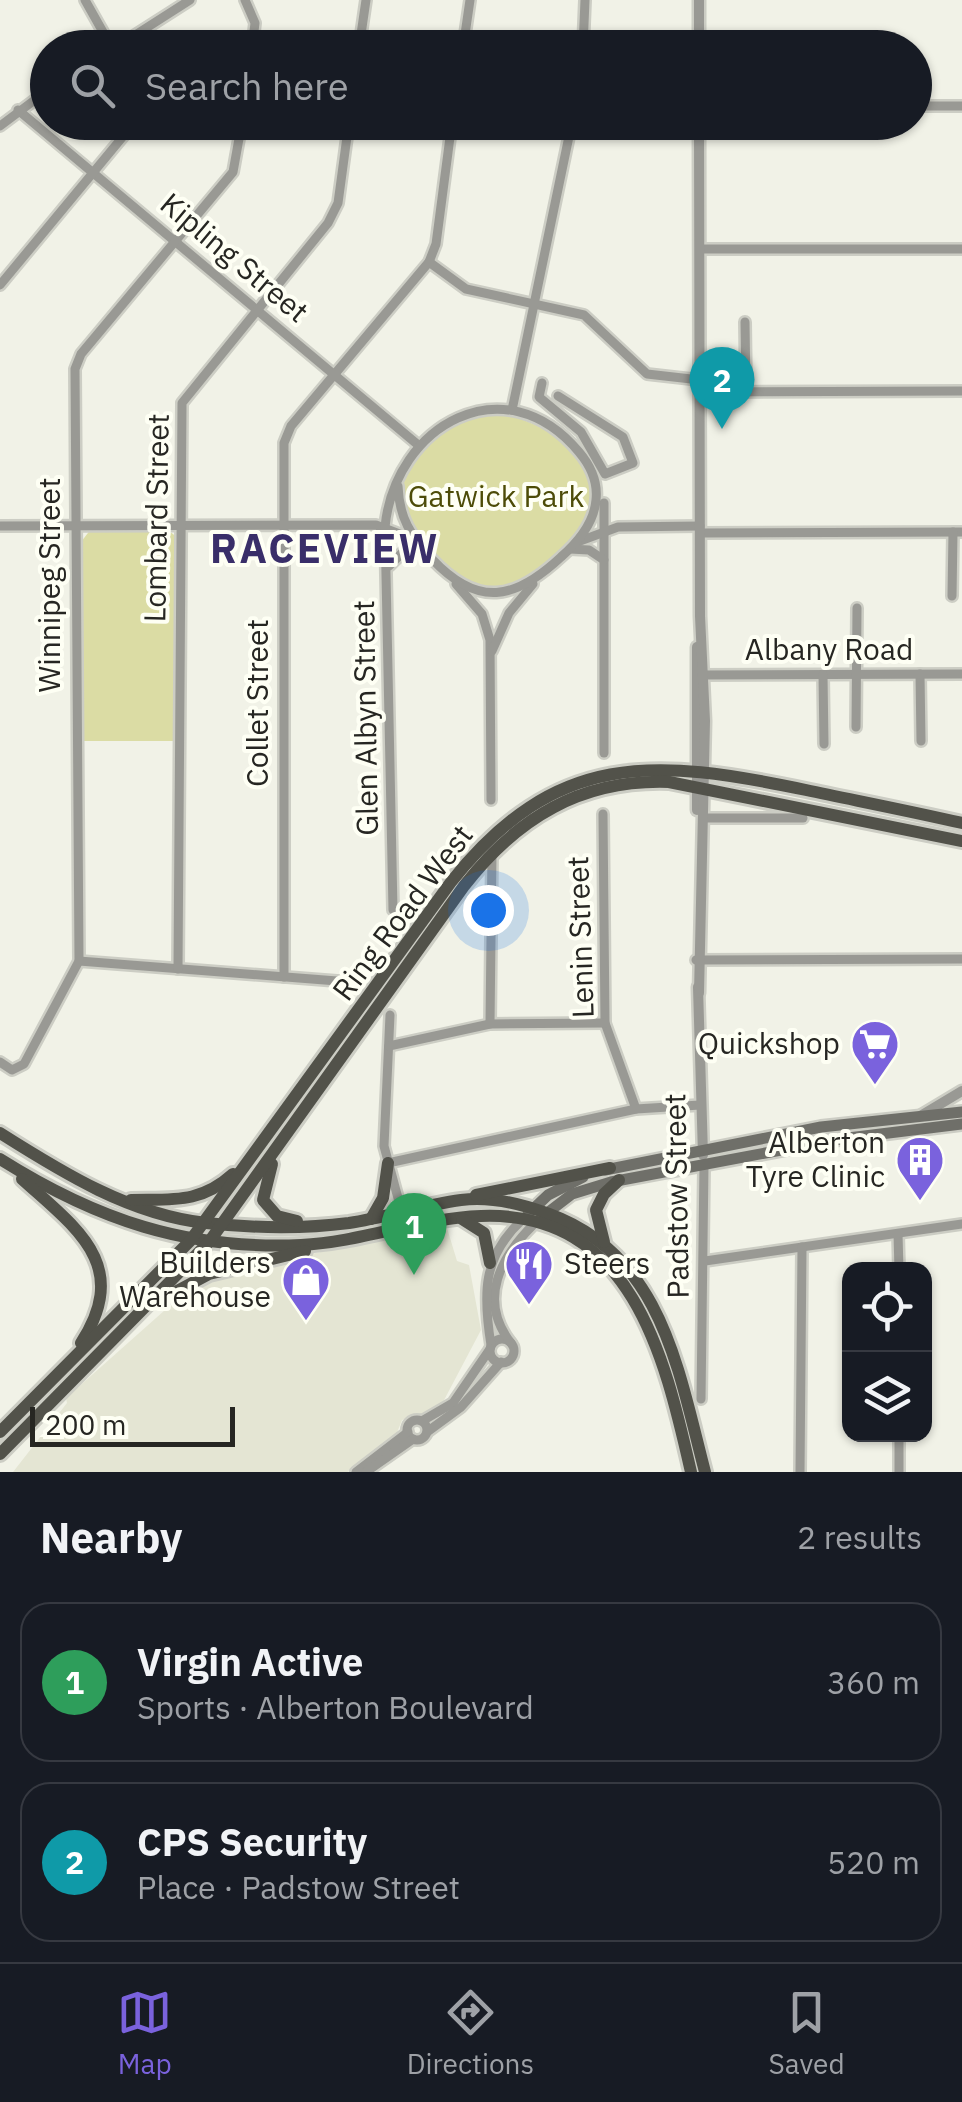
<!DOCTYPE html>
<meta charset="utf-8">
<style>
body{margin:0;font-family:"IBM Plex Sans",sans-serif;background:#20242c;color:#f1f3f6}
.controls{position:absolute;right:30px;bottom:30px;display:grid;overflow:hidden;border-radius:20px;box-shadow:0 2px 8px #0004}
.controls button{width:90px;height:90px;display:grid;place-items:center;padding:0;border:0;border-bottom:2px solid #363941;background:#171b24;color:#f1f3f6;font:50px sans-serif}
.scale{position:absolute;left:30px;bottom:25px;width:205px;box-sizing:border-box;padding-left:10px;border:5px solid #262622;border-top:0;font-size:28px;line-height:35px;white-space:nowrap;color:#262622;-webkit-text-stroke:8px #fefff4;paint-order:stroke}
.you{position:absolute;left:488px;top:910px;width:35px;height:35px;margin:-25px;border:8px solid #fff;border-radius:50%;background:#1a73e8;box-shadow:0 0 0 15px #1a73e833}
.badge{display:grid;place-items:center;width:65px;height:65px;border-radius:50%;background:#7a62dd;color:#fff;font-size:32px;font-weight:700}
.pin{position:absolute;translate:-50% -82px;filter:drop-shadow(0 2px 5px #0008)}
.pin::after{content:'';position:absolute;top:52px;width:35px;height:30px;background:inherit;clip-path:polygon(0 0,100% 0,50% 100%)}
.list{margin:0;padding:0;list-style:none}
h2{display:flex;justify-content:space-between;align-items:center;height:130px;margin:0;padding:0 40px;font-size:42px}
h2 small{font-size:32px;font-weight:400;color:#9ea1a6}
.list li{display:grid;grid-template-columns:65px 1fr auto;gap:30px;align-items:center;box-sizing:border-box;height:160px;margin:0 20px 20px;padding:0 20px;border:2px solid #363941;border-radius:30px}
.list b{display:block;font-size:38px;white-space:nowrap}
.list p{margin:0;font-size:32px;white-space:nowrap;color:#9ea1a6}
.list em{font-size:32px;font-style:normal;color:#9ea1a6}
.icon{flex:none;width:55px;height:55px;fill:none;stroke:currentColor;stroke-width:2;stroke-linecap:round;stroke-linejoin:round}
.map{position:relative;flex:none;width:962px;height:1472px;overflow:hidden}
.search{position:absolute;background:#171b24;box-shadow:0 2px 8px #0004;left:30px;right:30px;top:30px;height:110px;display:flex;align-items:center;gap:25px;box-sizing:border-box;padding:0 35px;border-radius:55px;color:#9ea1a6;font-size:38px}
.sheet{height:490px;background:#171b24}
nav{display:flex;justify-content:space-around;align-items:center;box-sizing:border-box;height:140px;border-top:2px solid #363941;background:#171b24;font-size:28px;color:#9ea1a6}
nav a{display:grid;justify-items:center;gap:5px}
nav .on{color:#7a62dd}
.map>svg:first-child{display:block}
.built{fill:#e4e5d3}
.green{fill:#dbdca4}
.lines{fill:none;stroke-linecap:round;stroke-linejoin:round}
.minor-casing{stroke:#cccdc4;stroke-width:14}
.tertiary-casing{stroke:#cccdc4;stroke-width:15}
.secondary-casing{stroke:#cccdc4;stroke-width:16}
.primary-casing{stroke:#cccdc4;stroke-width:18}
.minor{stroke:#999994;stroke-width:9}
.tertiary{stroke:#999994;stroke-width:10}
.secondary{stroke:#6f6f69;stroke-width:11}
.primary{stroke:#52524a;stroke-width:12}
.labels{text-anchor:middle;stroke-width:8;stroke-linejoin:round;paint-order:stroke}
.street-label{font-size:30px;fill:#262622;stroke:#fefff4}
.park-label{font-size:30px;fill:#4d4c08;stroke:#fefff4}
.poi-label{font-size:30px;fill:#262622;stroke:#fefff4;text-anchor:end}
.district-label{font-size:40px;font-weight:bold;letter-spacing:2.5px;fill:#392e69;stroke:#fefff4}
</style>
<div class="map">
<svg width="962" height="1472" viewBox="0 0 962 1472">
<rect width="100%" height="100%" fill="#f1f2e7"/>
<polygon class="built" points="447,1228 457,1261 469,1265 481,1330 442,1404 431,1413 402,1420 396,1435 348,1472 13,1472 67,1403 66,1398 192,1286 242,1267"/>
<g class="green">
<path d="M500,414C548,422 614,464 586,521C579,536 566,544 555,555C515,595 480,602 438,558C417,537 409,522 401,493C407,444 454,416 500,414Z"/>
<polygon points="91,529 169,531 178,538 178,741 84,741 81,542"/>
</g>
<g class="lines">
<g class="minor-casing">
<g id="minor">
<polyline points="85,0 112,48"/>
<polyline points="245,0 255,23 252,48"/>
<polyline points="115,48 190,0"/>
<polyline points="359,48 366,0"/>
<polyline points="463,48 470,0"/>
<polyline points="583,48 585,0"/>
<polyline points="914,106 962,106"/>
<polyline points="18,110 417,444"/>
<polyline points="0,126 48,90"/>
<polyline points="701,249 962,249"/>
<polyline points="429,262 466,289 584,315 647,374 700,380"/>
<polyline points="0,285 135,122"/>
<polyline points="745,322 746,391"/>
<polyline points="542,383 539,397 581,432 605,474 633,463 623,437 558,396"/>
<polyline points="700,392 962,391"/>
<polyline points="512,410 572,122"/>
<polyline points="604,503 604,753"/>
<polyline points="0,526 376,525 410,538"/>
<polyline points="700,533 962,532"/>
<polyline points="580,541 618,527 700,526"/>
<polyline points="570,549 589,550 604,560"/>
<polyline points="389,566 403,552 425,551"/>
<polyline points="456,584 482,614 490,640 491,800"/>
<polyline points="952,596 953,532"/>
<polyline points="492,651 509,613 533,584"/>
<polyline points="920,674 921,741"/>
<polyline points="700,675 962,674"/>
<polyline points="823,675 824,744"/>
<polyline points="856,727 857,608"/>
<polyline points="603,814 605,1023 636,1109"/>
<polyline points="704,818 803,818"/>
<path d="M393,910L385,527C395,425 505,363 579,452C590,465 598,482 596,500C594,523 577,543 561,557C515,600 478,608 432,559C411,536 399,518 398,486"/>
<polyline points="696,960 962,959"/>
<polyline points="79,961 350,982"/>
<polyline points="178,969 182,403 328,223 338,203 349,122"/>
<polyline points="284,977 284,443 291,426 429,262 436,244 452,122"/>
<polyline points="390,1015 384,1146 402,1213"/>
<polyline points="490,1024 492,852"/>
<polyline points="389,1046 490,1024 605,1023"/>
<polyline points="0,1062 12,1070 24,1064 79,961 75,369 81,354 233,172 242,122"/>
<polyline points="388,1163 636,1109 700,1105"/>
<polyline points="898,1234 899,1270"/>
<polyline points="705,1261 962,1224"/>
<circle cx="502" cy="1351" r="12"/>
<path d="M511,1343C477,1300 501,1256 535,1223"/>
<path d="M491,1345C483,1295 482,1257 522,1220"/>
<polyline points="701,1399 704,1165"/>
<circle cx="417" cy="1430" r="10"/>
<polyline points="422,1421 453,1403 490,1349"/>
<polyline points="427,1432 461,1407 501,1362"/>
<polyline points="899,1434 899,1472"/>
<polyline points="356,1472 408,1432"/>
<polyline points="366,1472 413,1439"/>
<polyline points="800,1472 802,1247"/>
</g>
</g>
<g class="tertiary-casing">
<g id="tertiary">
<polyline points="699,48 699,0"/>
<polyline points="697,647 697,810"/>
<polyline points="698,987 703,1155"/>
<polyline points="699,993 705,721 700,616 699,122"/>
<polyline points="922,1115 962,1091"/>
</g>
</g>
<g class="secondary-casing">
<g id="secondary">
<polyline points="605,1170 821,1127 962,1112"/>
<polyline points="528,1214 548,1195 583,1177"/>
<polyline points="542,1217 572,1194 611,1182 840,1139 962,1124"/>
</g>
</g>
<g class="primary-casing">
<g id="primary">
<path d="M0,1133C63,1173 131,1215 206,1223C253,1228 303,1229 349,1223C387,1217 423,1205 461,1200C489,1196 522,1204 549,1214C662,1255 678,1369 705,1472"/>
<path d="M0,1159C97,1220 186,1250 301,1245C362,1242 421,1218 481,1216C632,1210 665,1358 691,1472"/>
<polyline points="272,1164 263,1200 277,1216 297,1221"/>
<path d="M22,1179C76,1228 132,1265 81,1343"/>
<polyline points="476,1195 610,1168"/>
<path d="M131,1200C172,1199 200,1204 233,1174"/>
<polyline points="371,1219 383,1198 388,1163"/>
<polyline points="462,1219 484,1233 490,1263"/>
<polyline points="604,1242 596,1210 604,1194 619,1180"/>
<polyline points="164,1298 209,1274 305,1251"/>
<path d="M0,1432L190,1241L451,882C556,750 653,758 806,790C858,801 910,811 962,823"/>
<path d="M0,1454L209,1242L464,886C517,818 581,779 669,782L962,841"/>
</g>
</g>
<use href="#minor" class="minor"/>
<use href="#tertiary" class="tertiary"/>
<use href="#secondary" class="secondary"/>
<use href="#primary" class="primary"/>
</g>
<defs>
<g id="supermarket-pin" transform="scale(2.5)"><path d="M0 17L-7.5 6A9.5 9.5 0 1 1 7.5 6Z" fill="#7a62dd" stroke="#fefff4"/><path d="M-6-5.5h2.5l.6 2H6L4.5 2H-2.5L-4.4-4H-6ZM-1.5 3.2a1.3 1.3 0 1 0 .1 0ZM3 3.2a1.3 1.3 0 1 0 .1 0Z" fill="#fff"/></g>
<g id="building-pin" transform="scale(2.5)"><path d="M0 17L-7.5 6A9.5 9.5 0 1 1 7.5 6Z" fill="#7a62dd" stroke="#fefff4"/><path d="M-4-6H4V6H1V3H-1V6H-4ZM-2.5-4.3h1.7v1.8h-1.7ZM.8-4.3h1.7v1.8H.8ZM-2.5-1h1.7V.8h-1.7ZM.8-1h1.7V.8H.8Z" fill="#fff"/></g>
<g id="restaurant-pin" transform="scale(2.5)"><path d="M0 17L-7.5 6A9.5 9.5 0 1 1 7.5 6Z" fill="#7a62dd" stroke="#fefff4"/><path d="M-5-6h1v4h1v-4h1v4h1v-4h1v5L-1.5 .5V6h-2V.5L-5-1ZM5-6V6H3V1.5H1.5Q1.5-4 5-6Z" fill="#fff"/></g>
<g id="shop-pin" transform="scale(2.5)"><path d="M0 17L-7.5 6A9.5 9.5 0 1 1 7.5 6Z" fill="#7a62dd" stroke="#fefff4"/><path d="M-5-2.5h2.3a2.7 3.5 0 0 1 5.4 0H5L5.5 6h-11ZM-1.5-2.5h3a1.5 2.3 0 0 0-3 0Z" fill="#fff"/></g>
</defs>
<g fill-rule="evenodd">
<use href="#supermarket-pin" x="875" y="1044"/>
<use href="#building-pin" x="920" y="1160"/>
<use href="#restaurant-pin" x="529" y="1264"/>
<use href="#shop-pin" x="306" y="1280"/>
</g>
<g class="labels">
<g class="street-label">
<text transform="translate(234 258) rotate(40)" y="10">Kipling Street</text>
<text transform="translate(157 518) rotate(-89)" y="10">Lombard Street</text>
<text transform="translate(50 585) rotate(-90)" y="10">Winnipeg Street</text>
<text x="829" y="660">Albany Road</text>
<text transform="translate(258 703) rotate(-90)" y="10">Collet Street</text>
<text transform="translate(366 718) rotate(-91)" y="10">Glen Albyn Street</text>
<text transform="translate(403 913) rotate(-53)" y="10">Ring Road West</text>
<text transform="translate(581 937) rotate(-92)" y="10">Lenin Street</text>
<text transform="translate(677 1196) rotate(-91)" y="10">Padstow Street</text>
</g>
<g class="park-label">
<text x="496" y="507">Gatwick Park</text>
</g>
<g class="poi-label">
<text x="840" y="1054">Quickshop</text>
<text x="885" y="1153">Alberton<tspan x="885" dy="34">Tyre Clinic</tspan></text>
<text x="271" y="1273">Builders<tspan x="271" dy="34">Warehouse</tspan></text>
<text x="564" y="1274" text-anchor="start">Steers</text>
</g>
<g class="district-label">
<text x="325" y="563">RACEVIEW</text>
</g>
</g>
</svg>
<div class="controls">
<button><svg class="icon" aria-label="locate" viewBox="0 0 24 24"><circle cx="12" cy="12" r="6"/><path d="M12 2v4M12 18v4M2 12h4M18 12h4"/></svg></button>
<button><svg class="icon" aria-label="layers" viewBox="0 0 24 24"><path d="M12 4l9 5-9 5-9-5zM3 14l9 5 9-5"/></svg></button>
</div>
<div class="scale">200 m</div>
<div class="you"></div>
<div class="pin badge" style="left:414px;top:1275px;background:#2e9e5b">1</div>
<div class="pin badge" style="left:722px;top:429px;background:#0f9aa8">2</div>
<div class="search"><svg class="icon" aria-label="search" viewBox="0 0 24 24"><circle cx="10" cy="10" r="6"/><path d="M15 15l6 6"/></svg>Search here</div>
</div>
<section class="sheet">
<h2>Nearby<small>2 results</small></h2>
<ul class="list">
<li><span class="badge" style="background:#2e9e5b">1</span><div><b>Virgin Active</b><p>Sports · Alberton Boulevard</p></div><em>360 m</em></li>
<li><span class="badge" style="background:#0f9aa8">2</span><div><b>CPS Security</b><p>Place · Padstow Street</p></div><em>520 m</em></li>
</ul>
</section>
<nav>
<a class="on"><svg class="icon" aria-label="map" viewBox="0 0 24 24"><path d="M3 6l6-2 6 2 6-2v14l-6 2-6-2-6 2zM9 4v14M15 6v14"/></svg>Map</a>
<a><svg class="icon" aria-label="directions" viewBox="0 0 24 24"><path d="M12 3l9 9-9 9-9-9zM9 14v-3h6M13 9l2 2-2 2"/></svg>Directions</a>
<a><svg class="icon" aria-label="saved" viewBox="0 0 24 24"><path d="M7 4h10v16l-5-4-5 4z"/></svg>Saved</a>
</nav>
